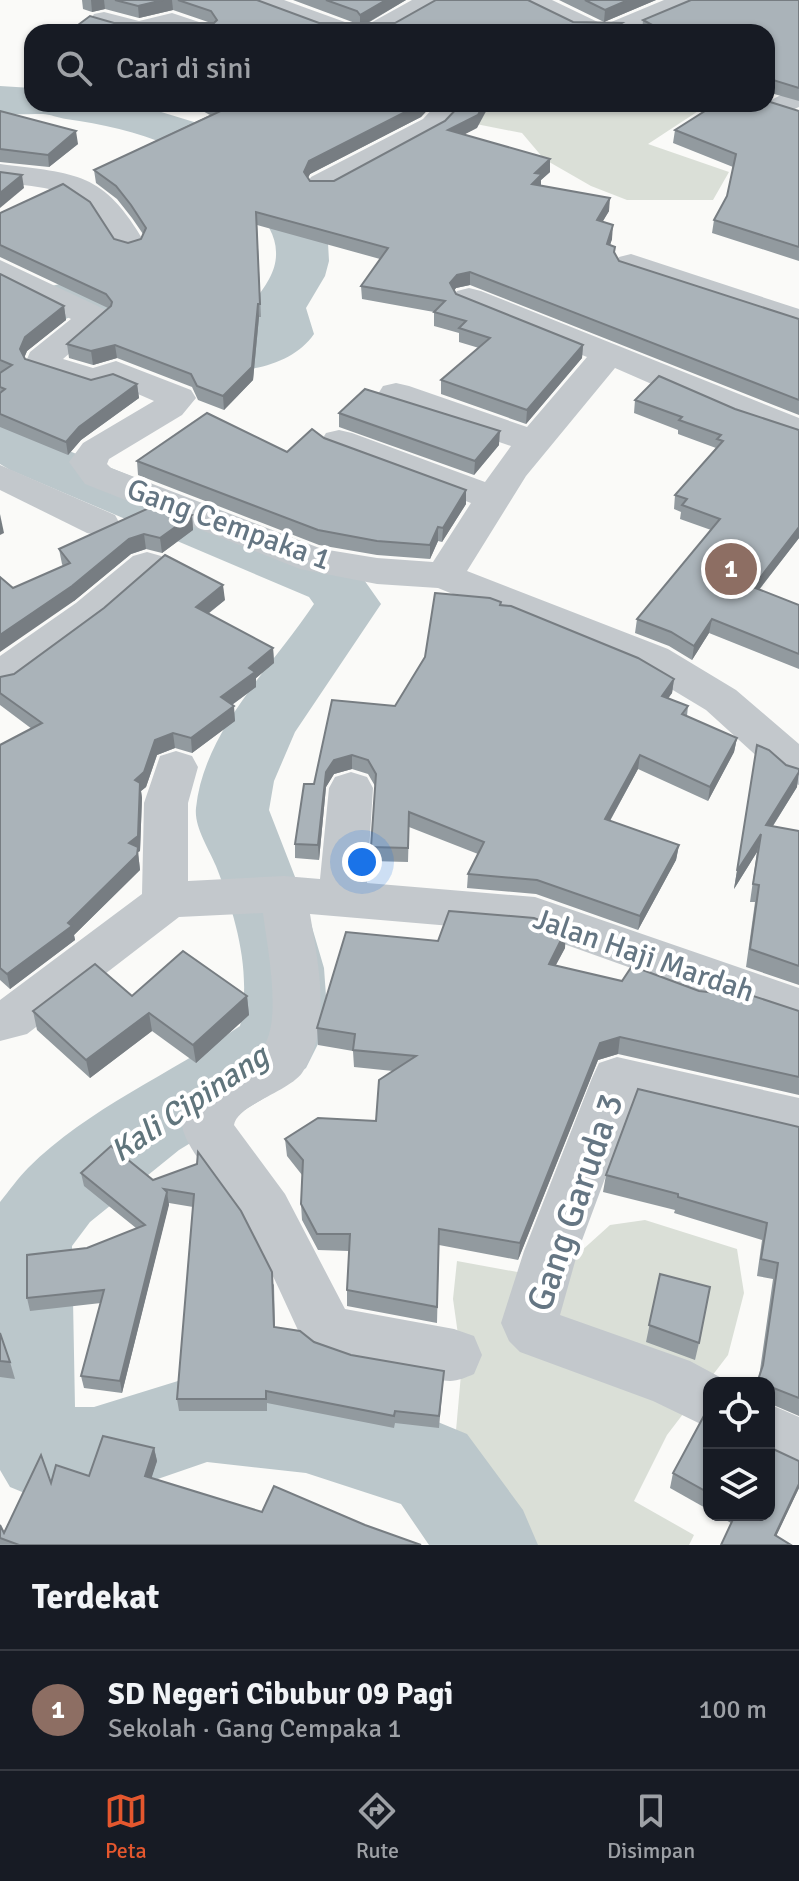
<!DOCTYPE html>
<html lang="id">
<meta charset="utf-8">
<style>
body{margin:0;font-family:Signika,sans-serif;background:#242831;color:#f1f3f6}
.controls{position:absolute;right:24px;bottom:24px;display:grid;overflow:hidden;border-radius:16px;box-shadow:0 2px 6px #0004}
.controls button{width:72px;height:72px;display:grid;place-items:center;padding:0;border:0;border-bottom:2px solid #363941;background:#171b24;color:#f1f3f6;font:40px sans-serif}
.you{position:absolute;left:362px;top:862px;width:28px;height:28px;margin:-20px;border:6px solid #fff;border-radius:50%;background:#1a73e8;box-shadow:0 0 0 12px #1a73e833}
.badge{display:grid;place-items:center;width:52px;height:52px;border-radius:50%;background:#e4572e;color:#fff;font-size:26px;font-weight:700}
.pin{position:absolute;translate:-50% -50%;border:4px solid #fff;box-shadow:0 2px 8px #0006}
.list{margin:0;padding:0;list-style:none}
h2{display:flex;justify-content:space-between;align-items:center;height:104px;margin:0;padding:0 32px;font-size:34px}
h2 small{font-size:26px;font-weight:400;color:#9ea1a6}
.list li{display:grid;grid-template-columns:52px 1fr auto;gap:24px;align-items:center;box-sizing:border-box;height:120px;padding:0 32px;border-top:2px solid #363941}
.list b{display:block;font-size:30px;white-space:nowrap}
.list p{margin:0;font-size:26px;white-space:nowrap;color:#9ea1a6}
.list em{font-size:26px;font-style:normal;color:#9ea1a6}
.icon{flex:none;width:44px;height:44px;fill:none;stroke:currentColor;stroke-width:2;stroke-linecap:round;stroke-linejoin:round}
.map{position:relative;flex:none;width:799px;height:1545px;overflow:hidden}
.search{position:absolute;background:#171b24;box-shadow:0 2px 6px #0004;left:24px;right:24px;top:24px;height:88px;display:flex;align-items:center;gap:20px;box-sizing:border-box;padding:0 28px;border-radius:24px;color:#9ea1a6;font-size:30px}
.sheet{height:224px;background:#171b24}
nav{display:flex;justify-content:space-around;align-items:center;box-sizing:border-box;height:112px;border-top:2px solid #363941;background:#171b24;font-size:22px;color:#9ea1a6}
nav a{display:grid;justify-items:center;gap:4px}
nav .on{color:#e4572e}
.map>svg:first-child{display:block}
.green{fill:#dadfd7}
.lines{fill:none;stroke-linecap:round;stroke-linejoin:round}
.river{fill:#bbc7cb;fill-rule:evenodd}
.street{fill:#c3c8cc;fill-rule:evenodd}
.wall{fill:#929a9f}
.shaded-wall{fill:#777d82}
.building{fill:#aab3b9;stroke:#777d82;stroke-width:2}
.labels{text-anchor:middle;stroke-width:8;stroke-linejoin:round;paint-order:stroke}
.street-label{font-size:30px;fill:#657683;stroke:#fff}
.water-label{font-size:32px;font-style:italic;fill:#60757c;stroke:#fff}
.near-street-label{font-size:36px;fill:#657683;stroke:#fff}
</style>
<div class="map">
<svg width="799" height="1545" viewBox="0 0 799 1545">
<rect width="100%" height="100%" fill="#fafaf8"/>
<g class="green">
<polygon points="508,104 709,104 648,144 729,172 713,200 627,200 591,186 544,159 522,133 476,124 479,110"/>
<polygon points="645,1220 737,1249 744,1293 728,1355 667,1435 634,1501 694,1535 689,1545 525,1545 454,1453 462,1363 453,1299 457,1261 534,1275 569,1262 610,1225"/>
</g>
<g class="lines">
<g class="river">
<path d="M0,86L32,88V104H135L194,122L255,149L296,191L328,243L329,261L325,276L306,308L314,334C295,362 253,373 220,370C202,368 184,360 166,355C139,348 108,342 96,312C58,310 37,347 0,356V312C46,279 87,274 140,289C145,296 148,306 153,311C172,331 233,341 256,328L250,307C262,290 277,274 276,252C276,236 266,221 256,208C210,151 137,129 66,119C59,118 49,114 43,114C28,114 15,115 0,114Z"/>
<path d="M0,419L21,424L52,444L355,567L381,604L295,732L274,781L269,810L304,900L324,968L326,996L318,1044L306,1068L266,1097L179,1150L90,1222L72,1246L75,1407H94L207,1372L306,1381L433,1420L467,1434L523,1510L538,1545H429L401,1504L306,1473L207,1462L94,1501H44L10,1487L0,1470V1202C9,1191 18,1178 28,1168C88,1108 171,1074 240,1026C252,972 236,917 216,866C209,849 194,827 196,808C204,730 272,667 314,604L309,597L10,470L0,464Z"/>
</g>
<g class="street">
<polygon points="246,0 284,0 356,26 360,32 320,32 250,6"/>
<polygon points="412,0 445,0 441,6 395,32 361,32 365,26"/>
<polygon points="518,0 552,0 604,25 664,0 700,0 696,6 635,32 574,32 522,6"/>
<polygon points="104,12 139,21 172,13 211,26 215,32 115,32 94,26 90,20 94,14"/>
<polygon points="799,86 799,107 779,116 769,113 764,107 769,101"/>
<polygon points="437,104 468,104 443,131 333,191 322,193 311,191 307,184 311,177 423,119"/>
<path d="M0,164C77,174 103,171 145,243L140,250L129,253L118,250C109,238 103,224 94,213C70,186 33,187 0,182Z"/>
<polygon points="631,254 799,309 799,330 619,271 615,264 619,257"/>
<polygon points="0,260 106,310 111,317 63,359 93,368 116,361 191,390 196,398 182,415 109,459 107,464 111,468 322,549 377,558 433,562 471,503 326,449 321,441 326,433 339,430 352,433 485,482 511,446 383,402 378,394 383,386 396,383 409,386 527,427 587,357 457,305 452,298 457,291 469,288 481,291 799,418 799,441 734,420 615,368 526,476 467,571 668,649 736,690 799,744 799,785 783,780 706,710 638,669 438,588 377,584 300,569 85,484 69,462 83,443 154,401 115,384 94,391 30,371 25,364 30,352 71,319 0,283"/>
<polygon points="0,465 115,515 120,524 115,533 101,536 87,533 0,490"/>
<polygon points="147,552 161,556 167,565 161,574 104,621 15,687 0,691 0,656 76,603 133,556"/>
<path d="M176,751L192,756L198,767L188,803V881L284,876L320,879L329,788L335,777L351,772L367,777L373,788L367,883L535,897L799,988V1028L533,933L310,914C318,964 333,1028 302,1073C288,1092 237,1105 234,1125L285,1194L345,1309L454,1329L474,1336L482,1355L474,1374C467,1377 458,1381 450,1381C420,1379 326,1364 305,1345C280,1293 258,1236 222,1189C211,1175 181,1141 182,1122C187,1072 247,1076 264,1046C282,1017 267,946 263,913L179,917L27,1034L0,1041V1000L142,894L144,803L160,756Z"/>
<polygon points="617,1057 799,1098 799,1142 633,1103 578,1251 560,1315 690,1361 729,1382 709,1383 709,1428 653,1401 520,1352 509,1341 501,1323 524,1251 592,1078 599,1063"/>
<polygon points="769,1404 799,1417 799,1476 769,1463"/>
</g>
</g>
<g class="wall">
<polygon points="82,0 257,0 319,23 355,23 293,0 406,0 368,23 622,23 621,32 79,32 78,25 114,23 211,23 173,10 139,18 105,9 92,12 83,9"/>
<polygon points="559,0 656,0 604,22"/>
<polygon points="799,0 799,101 767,92 767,32 642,32 643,20"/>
<polygon points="190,104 433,104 421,117 310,174 308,178 310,181 334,181 477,128 464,134 550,172 541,180 541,185 609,211 602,222 612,239 610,245 615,247 614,253 619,261 799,319 799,415 470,285 456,288 454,291 456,294 583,345 582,358 526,424 441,394 441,380 479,348 459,342 459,333 434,326 434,312 362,299 361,286 380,259 257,225 261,317 259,317 253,380 224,410 198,400 192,387 117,358 93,365 69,358 67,344 108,308 0,257 0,213 128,243 141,239 143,234 132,218 117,199 96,183 94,170 210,115"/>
<polygon points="0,111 78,144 49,167 0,162"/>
<polygon points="799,111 799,261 712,233 714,220 727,196 733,167 673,143 675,130"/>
<polygon points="0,274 64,306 66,320 27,351 24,358 25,359 91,380 137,384 139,398 81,440 68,455 0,427"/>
<polygon points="635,400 735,409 799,430 799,538 759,590 799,605 799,669 709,633 692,660 669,646 635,633 637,619 711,530 680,519 681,512 674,509 675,495 716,448 678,434 678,430 634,413"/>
<polygon points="339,413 499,445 474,475 339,427"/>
<polygon points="287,452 466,504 442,542 438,541 430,559 377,555 319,545 138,475 137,461"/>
<polygon points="192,515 193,530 162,553 146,549 131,554 74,601 13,588 63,566 62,564 59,549"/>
<polygon points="225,600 208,614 273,648 274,663 256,678 256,687 232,705 235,721 192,753 175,748 157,755 146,787 141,791 142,798 140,851 138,852 140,870 74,935 75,940 10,989 0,980 0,745 32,729 0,705 0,677 14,674"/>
<polygon points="500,605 674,679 672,693 668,698 688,706 687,716 737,738 734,752 708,801 638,769 610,821 679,845 676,860 638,930 536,894 467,888 468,874 478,854 409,827 408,862 371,861 375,786 368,774 352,769 334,774 326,787 319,860 295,858 295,844 314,784"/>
<polygon points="757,745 797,787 773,826 799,831 799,985 746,967 755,902 750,902 757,852 734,889"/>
<polygon points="438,941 565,948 555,966 622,981 699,991 799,1011 799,1095 618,1054 598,1060 518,1260 439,1245 437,1323 347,1306 347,1290 349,1251 318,1250 302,1220 301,1204 302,1175 287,1156 285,1139 376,1121 393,1071 354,1067 353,1051 318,1045 317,1028"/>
<polygon points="132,996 247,996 249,1015 196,1063 152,1031 90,1078 37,1030 33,1011"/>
<polygon points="638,1089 799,1127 799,1416 771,1404 771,1448 799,1461 799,1488 776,1536 791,1545 721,1545 731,1523 717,1515 769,1515 769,1383 757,1383 759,1377 773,1279 757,1276 762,1240 674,1213 675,1210 603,1192 606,1175"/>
<polygon points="197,1164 274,1285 275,1327 351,1355 444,1371 439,1428 395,1423 394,1428 267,1403 267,1411 179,1411 177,1399 193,1207 169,1203 122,1393 84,1388 81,1376 101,1303 30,1311 27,1298 136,1228 84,1186 81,1173 153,1180"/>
<polygon points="660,1274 699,1343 695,1360 646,1342"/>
<polygon points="0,1333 10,1362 15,1379 0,1377"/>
<polygon points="709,1413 709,1510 670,1488 673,1473"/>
<polygon points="154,1448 157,1461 151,1478 262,1512 365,1525 421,1545 0,1545 0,1525 4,1533 51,1483 89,1476"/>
</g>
<g class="shaded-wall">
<polygon points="91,0 104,0 105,9 92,12"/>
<polygon points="163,0 172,0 173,10 139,18 138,6"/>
<polygon points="386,0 406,0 360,27 360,15"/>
<polygon points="628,0 656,0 604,22 605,10"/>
<polygon points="622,23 621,32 607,32"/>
<polygon points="421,104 433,104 421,117 310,174 304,185 304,172 309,161"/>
<polygon points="484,104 490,104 477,128 448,143 448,130"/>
<polygon points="76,131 78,144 49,167 48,155"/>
<polygon points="550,159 550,172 541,180 541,187 532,197 535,173"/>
<polygon points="22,175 24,188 0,208 0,193"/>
<polygon points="610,198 609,211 596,233 597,220"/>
<polygon points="613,225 612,239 606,257 607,244"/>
<polygon points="470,272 470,285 456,288 450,296 450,283 457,275"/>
<polygon points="258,304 259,317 253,380 224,410 223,396"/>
<polygon points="64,306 66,320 27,351 22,363 20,349 25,337"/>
<polygon points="115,345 117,358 93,365 91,351"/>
<polygon points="583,345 582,358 526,424 527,410"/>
<polygon points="137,384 139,398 81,440 68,455 66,442 79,427"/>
<polygon points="500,431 499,445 474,475 475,461"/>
<polygon points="466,490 466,504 442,542 443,528"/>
<polygon points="0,514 4,533 0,535"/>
<polygon points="192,515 193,530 162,553 160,538"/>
<polygon points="438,527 438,541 430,559 430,545"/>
<polygon points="799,527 799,538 750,601 753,587"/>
<polygon points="144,534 146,549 131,554 74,601 0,652 0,635 129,539"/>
<polygon points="223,585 225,600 197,622 196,607"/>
<polygon points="712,619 709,633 692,660 694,646"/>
<polygon points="273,648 274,663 256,678 256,687 222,712 221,697 249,668"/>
<polygon points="674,679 672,693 660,710 662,696"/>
<polygon points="234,706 235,721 192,753 191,738"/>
<polygon points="173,733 175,748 157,755 146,787 141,791 142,798 140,851 138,852 140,870 74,935 75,940 10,989 7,974 68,923 129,843 135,780 155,740"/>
<polygon points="737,738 734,752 708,801 710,787"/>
<polygon points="352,755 352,769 334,774 326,787 319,860 318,845 326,772 334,760"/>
<polygon points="640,755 638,769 603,833 605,819"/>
<polygon points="799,772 797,787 762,843 766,825"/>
<polygon points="761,834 757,852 734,889 737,871"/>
<polygon points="679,845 676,860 638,930 640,916"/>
<polygon points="566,930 565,948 547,982 549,964"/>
<polygon points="247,996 249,1015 196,1063 193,1045"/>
<polygon points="149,1013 152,1031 90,1078 86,1060"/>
<polygon points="620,1037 618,1054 598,1060 518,1260 520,1243 600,1043"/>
<polygon points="167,1192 169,1205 122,1393 120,1381"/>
<polygon points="154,1448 157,1461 148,1489 145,1476"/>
<polygon points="799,1484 799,1488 772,1545 775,1535"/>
</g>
<g class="building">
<polygon points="115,0 163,0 138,6"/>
<polygon points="178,0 257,0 319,23 395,23 436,0 528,0 573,22 622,23 607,32 106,32 78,25 90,16 114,23 214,23 217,20 211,11"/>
<polygon points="326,0 386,0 360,15 357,11"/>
<polygon points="585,0 628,0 605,10"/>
<polygon points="691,0 799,0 799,88 770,79 767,81 767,32 665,32 643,20"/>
<polygon points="767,101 799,111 799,247 714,220 727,196 736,154 675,130 716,104 767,104"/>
<polygon points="212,104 421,104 309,161 304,172 310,181 334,181 445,121 461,104 484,104 478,115 448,130 550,159 535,173 542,174 532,184 610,198 597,220 613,225 607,244 615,247 614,252 619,261 799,319 799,400 470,272 457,275 450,283 456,294 583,345 527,410 441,380 490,338 459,328 466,321 434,312 445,301 361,286 388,248 256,212 260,304 258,304 252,367 223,396 197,386 191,374 115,345 91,351 67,344 111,306 112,302 106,294 0,245 0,213 63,184 90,202 114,239 128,243 141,239 146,228 131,205 116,186 94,170 223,110"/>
<polygon points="0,111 76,131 48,155 0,149"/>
<polygon points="0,172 22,175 0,193"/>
<polygon points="0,274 64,306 25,337 20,349 25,359 91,380 113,374 137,384 79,427 66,442 0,414 0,393 5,389 0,387 0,373 12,365 0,360"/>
<polygon points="659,376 735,409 799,430 799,527 753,587 799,605 799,654 712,619 694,646 671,632 637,619 720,519 682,505 687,499 675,495 723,441 717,439 721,435 679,420 682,417 635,400"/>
<polygon points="365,389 500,431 475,461 339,413"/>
<polygon points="207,413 287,452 312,429 324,438 466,490 443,528 438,527 430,545 377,541 318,530 137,461"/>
<polygon points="160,503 192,515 160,538 144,534 129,539 72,586 0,635 0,577 13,588 70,563 59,549"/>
<polygon points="165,555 223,585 196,607 273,648 249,668 255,672 221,697 234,706 191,738 173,733 155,740 144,772 135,780 140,783 138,836 129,843 138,847 137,855 68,923 72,926 7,974 0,968 0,745 42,723 0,693 0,677 14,674 104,608"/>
<polygon points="435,593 490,598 501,602 500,605 511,606 638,658 674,679 662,696 688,706 682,714 737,738 710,787 640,755 605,819 679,845 640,916 537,880 468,874 484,842 409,812 408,848 371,847 376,774 368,760 352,755 334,760 326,772 318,845 295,844 304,784 314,784 332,700 395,706 425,657"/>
<polygon points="757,745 769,750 786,765 799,769 799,772 766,825 799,831 799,966 750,949 759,885 753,884 761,834 737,871"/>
<polygon points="449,911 534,918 566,930 549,964 622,981 632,966 699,991 743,996 744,993 799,1011 799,1077 620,1037 600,1043 520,1243 439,1229 437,1307 347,1290 350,1234 317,1234 301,1204 303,1160 285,1139 318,1118 376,1121 379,1080 416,1056 353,1050 355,1034 317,1028 346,932 438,941"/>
<polygon points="183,951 247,996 193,1045 149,1013 86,1060 33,1011 95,964 132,996"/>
<polygon points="638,1089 799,1127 799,1398 771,1387 771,1448 799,1461 799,1484 775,1535 791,1545 721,1545 735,1515 769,1515 769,1383 757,1383 763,1365 778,1263 761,1259 767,1223 678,1197 678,1194 606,1175"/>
<polygon points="111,1146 153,1180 197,1164 198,1152 241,1211 272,1272 274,1327 300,1331 314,1342 351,1355 444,1371 439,1416 395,1411 394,1416 266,1391 266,1399 177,1399 194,1194 164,1189 167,1192 120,1381 81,1376 104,1290 27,1298 27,1255 87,1248 145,1225 81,1173"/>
<polygon points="660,1274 710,1287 699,1343 649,1325"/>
<polygon points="0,1333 10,1362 0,1361"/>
<polygon points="706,1412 709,1413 709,1493 673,1473"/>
<polygon points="103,1436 154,1448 145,1476 262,1512 274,1486 365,1525 421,1545 19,1545 0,1538 0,1525 4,1533 41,1455 51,1483 56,1465 89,1476"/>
</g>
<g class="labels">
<g class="street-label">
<text transform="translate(229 524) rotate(20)" y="10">Gang Cempaka 1</text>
<text transform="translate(644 955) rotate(19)" y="10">Jalan Haji Mardah</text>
</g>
<g class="water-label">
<text transform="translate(189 1103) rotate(-34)" y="11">Kali Cipinang</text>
</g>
<g class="near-street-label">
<text transform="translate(574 1202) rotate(-71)" y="13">Gang Garuda 3</text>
</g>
</g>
</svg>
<div class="controls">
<button><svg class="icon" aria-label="locate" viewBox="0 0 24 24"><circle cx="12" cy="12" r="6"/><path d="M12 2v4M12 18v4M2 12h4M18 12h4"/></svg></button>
<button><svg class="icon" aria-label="layers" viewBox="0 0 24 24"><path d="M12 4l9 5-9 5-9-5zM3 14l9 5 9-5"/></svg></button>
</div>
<div class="you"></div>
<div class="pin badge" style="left:731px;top:569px;background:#8d6e63">1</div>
<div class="search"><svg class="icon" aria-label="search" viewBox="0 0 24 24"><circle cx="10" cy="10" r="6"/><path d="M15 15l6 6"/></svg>Cari di sini</div>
</div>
<section class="sheet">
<h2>Terdekat<small></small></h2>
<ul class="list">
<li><span class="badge" style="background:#8d6e63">1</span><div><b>SD Negeri Cibubur 09 Pagi</b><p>Sekolah · Gang Cempaka 1</p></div><em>100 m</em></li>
</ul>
</section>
<nav>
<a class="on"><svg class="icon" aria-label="map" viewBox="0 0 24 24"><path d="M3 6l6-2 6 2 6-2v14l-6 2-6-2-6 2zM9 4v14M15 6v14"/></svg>Peta</a>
<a><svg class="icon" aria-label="directions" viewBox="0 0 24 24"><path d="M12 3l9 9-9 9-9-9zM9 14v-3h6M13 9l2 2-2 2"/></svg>Rute</a>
<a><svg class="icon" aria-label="saved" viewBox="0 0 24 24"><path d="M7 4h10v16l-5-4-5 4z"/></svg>Disimpan</a>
</nav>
